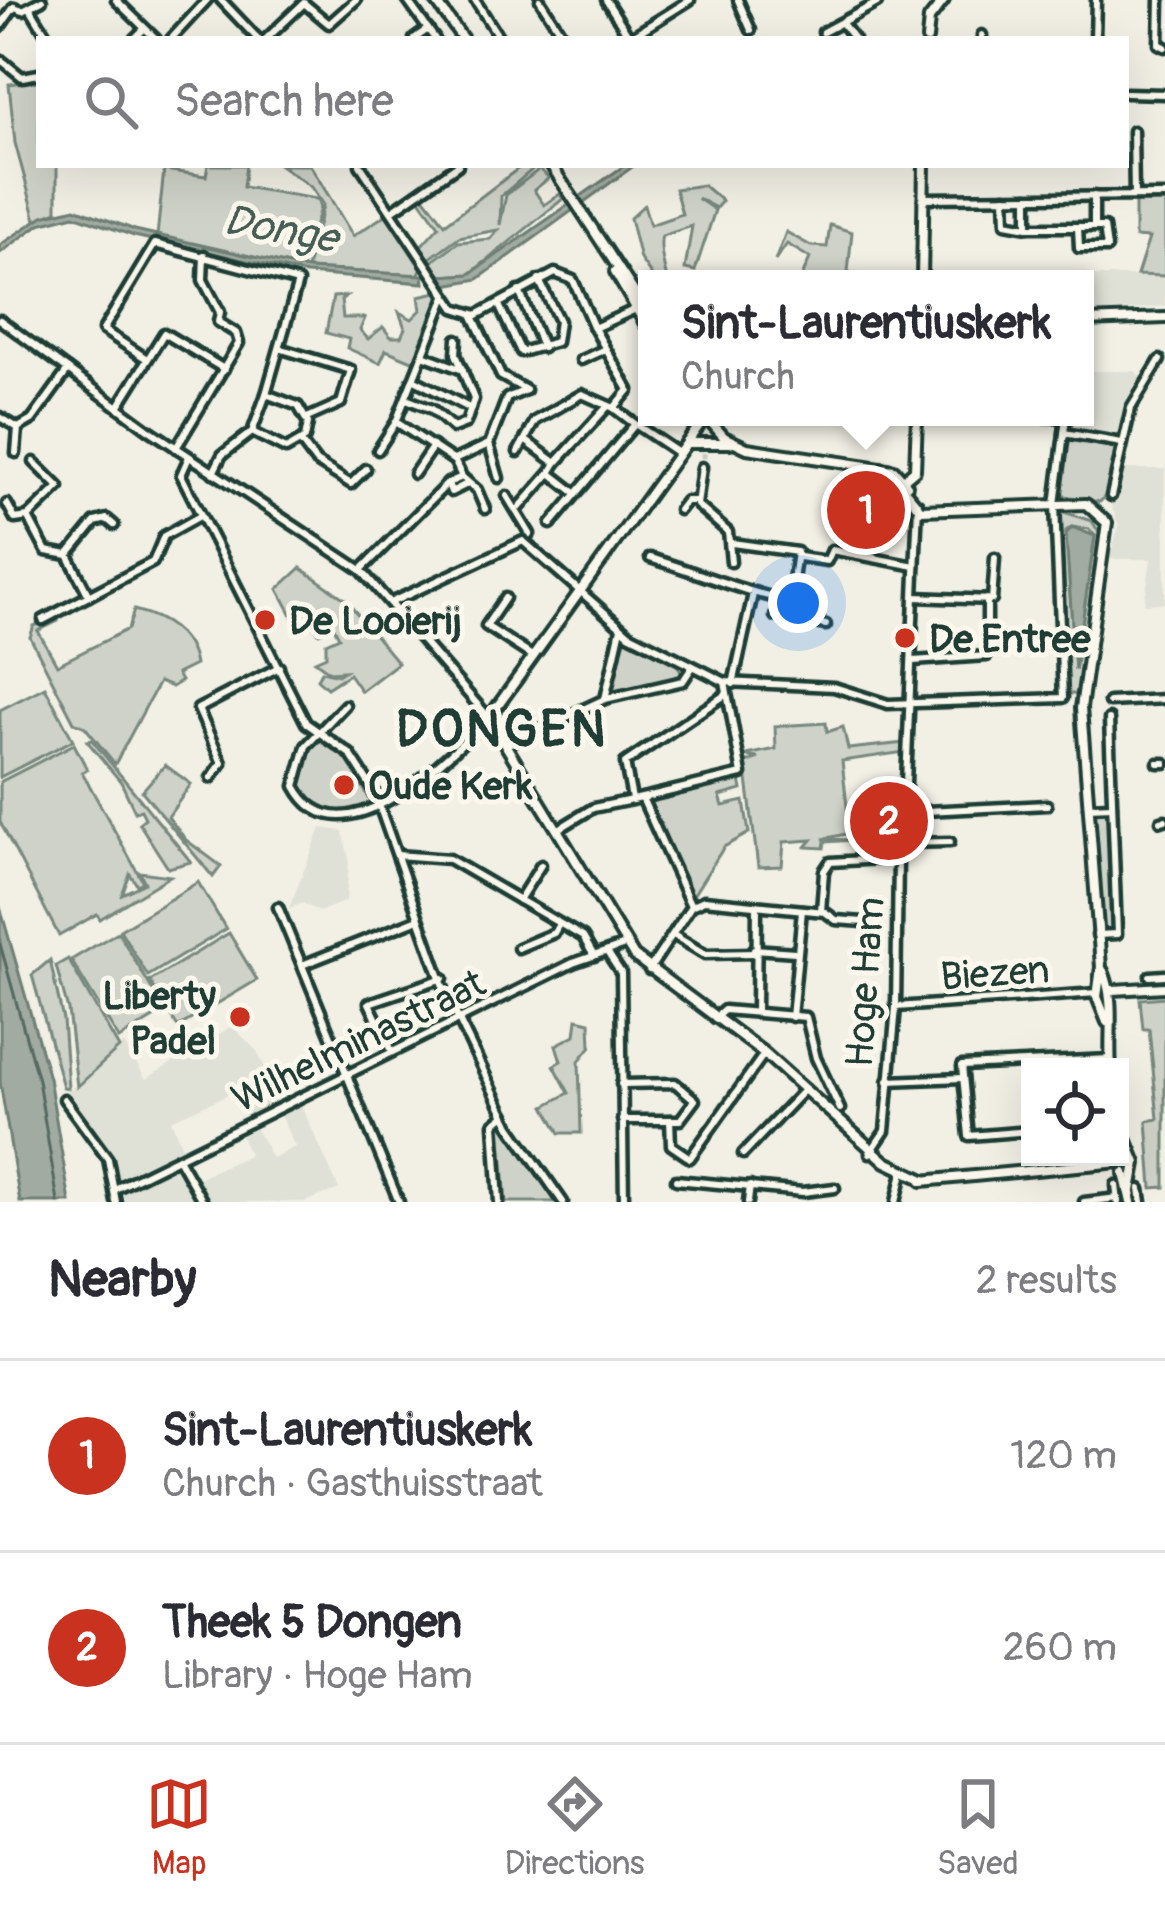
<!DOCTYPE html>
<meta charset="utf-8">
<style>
body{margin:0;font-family:Pangolin,sans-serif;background:#f7f7f7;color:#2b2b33}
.controls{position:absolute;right:36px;bottom:36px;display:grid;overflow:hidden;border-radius:0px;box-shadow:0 12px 48px #0002}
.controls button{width:108px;height:108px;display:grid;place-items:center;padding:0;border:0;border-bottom:3px solid #e1e1e2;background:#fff;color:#2b2b33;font:60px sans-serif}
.you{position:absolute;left:798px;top:603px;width:42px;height:42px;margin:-30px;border:9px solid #fff;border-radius:50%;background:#1a73e8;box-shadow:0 0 0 18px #1a73e833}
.badge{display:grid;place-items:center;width:78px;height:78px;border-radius:50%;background:#c8321e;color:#fff;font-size:39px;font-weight:700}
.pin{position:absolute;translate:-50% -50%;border:6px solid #fff;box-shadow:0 3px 12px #0006}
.popup{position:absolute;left:638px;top:270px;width:456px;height:156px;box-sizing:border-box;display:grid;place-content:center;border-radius:0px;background:#fff;filter:drop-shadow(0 3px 9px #0005);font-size:39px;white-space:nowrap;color:#7c7c81}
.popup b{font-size:45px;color:#2b2b33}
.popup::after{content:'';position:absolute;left:50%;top:100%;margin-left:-24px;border:24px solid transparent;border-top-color:#fff}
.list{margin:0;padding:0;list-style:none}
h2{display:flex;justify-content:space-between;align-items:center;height:156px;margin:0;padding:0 48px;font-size:51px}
h2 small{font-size:39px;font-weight:400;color:#7c7c81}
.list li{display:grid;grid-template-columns:78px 1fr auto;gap:36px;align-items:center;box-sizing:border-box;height:192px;padding:0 48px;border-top:3px solid #e1e1e2}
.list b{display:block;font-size:45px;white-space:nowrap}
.list p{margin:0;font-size:39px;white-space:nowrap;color:#7c7c81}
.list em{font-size:39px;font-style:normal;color:#7c7c81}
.icon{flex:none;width:66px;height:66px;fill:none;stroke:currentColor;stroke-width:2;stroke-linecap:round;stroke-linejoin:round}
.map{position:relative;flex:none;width:1165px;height:1202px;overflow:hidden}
.search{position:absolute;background:#fff;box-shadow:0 12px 48px #0002;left:36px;right:36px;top:36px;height:132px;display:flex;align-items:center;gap:30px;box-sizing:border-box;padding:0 42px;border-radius:0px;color:#7c7c81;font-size:45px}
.sheet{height:540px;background:#fff}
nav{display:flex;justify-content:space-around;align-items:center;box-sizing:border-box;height:168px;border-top:3px solid #e1e1e2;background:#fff;font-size:33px;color:#7c7c81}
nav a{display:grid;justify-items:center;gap:6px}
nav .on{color:#c8321e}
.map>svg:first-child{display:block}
.built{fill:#e0e1d6}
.green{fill:#cfd2c8;stroke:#77887e;stroke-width:3;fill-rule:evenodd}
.water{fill:#a2aba1;stroke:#6e7f75;stroke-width:3}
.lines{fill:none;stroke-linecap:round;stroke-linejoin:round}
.shore{stroke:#536960;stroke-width:3}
.street-tunnel{stroke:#c8ccc2;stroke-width:6;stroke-dasharray:6 3;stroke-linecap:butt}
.street-casing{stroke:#1f3d34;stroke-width:15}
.secondary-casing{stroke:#1f3d34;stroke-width:16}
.street{stroke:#fbf7ec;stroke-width:6}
.secondary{stroke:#fbf7ec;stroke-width:8}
.poi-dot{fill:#c8321e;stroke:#fbf7ec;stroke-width:4.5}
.labels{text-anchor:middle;stroke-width:10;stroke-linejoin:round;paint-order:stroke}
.poi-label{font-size:39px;font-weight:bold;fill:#1f3d34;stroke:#fbf7ec;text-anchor:start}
.street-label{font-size:39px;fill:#1f3d34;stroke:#fbf7ec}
.water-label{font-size:42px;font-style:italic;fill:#465e55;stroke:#fbf7ec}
.district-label{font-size:51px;font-weight:bold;letter-spacing:3px;fill:#1f3d34;stroke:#fbf7ec}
</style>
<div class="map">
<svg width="1165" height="1202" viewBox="0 0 1165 1202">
<rect width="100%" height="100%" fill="#f2f0e5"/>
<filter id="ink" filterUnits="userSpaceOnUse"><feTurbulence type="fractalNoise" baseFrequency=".00833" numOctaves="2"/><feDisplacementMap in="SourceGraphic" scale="24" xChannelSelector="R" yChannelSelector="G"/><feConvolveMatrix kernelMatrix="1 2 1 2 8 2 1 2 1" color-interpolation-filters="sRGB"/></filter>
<g filter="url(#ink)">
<g class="built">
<polygon points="1075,276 1165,276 1165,306 1085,315 1085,279"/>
<polygon points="1085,371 1135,371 1141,377 1117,437 1070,428 1072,417 1085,417"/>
<polygon points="1124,469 1165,469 1165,603 1144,604 1151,559 1109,559 1119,526 1110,503"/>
<polygon points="321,828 343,831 349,859 346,901 319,912 303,903 289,908"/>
<polygon points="232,1026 257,1051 282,1102 247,1119 234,1092 171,1120 195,1179 249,1155 241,1136 256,1129 272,1158 295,1147 280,1115 301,1105 339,1189 304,1202 125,1202 111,1153 67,1092 124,1044 146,1079"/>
</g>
<g class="green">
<polygon points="39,80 39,165 57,165 57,211 36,220 15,143 9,84"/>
<polygon points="208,165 246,165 243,187 317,199 320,208 302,268 157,236 164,170 206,176"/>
<polygon points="280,165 310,165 353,236 387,214 422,268 418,275 307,269 323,205 311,187"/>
<polygon points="523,165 533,169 501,196 500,225 506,195 537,171 535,165 549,178 534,190 544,205 560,194 563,199 470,274 440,276 431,262 458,242 490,239 498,230 459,237 429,259 420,247 439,226 419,198 423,195 445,224"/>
<path d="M703,185L722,201L716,208L697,198L715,210L695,271L685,269L692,226L662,236C658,246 665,271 667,279H654L640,259L630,218L644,205L650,225L682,214L675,189Z"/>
<polygon points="1135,202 1165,202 1165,276 1137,275 1149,238 1135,237"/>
<polygon points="830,225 852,232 848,272 877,279 801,279 810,258 787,244 775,261 786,232 811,246 827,247"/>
<polygon points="437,292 441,300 417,363 386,350 380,363 347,348 349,339 326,333 333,297 346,296 341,300 343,318 365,318 360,330 368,339 383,327 391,337 401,337 405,328 399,312 412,319 421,310 419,296"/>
<polygon points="1068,439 1115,448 1108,493 1100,502 1059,495"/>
<path d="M1061,511L1092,521L1100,534L1078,695L1067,693ZM1071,527L1089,529L1095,536L1075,670L1066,531Z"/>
<polygon points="301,568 345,599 398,663 361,691 349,674 327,688 317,679 322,671 338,675 344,671 330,672 315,661 326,656 326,643 339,637 334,627 319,633 308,620 298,626 278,589"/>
<path d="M134,610C163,617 190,633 195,665L177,674L181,681L172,687L159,682L115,764L85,727L74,722L30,637L34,626L56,617L58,621L38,631L57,665L128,629Z"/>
<polygon points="621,636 678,666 683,677 608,693"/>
<polygon points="45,687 73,740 0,777 0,710"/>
<polygon points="826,723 827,732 843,727 848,749 905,743 905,752 842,761 850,833 823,839 855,840 825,842 824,848 806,847 812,840 784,842 782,866 758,867 745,763 759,758 742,756 776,749 775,726"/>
<path d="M323,739L346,755L374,808C344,814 322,813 300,789L306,750Z"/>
<polygon points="92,740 191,862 168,868 139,823 145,818 141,810 135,812 121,782 87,741"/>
<polygon points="74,744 87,769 82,772 143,882 137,885 130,874 122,894 145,883 140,872 170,876 100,919 97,914 59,936 0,822 0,782"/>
<polygon points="165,765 191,784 168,817 186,840 221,866 213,877 142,791"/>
<polygon points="740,779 742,790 720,796 723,806 744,801 749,833 724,847 690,900 647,802"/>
<polygon points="1092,809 1110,812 1115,931 1101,931"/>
<polygon points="198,882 226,929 148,976 120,930"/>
<polygon points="118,932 165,1011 119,1039 71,960"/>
<polygon points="229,933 257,980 178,1027 150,981"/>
<polygon points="68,959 119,1048 77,1087 68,1010 56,966"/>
<polygon points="50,960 63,1020 68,1088 63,1087 32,975"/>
<polygon points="1165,997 1165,1187 1152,1188 1147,1121 1158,1119 1149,1029 1143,1029 1140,999"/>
<polygon points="577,1019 590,1022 591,1046 579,1061 581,1133 560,1133 545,1106 569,1093 554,1065 561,1061 556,1045 575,1035"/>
<polygon points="500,1125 502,1125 556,1202 506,1202"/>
</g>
<g class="water">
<polygon points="625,165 635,165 478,279 445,285 440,276 470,274"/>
<polygon points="75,208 135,230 307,269 423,275 424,283 306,274 134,236 74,215 40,224 0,253 0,245 43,216"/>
<polygon points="1072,527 1095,536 1075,670 1066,534"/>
<polygon points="0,907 49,1078 70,1202 20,1202 0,1082"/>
</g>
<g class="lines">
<polyline class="shore" points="0,944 38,1080 58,1202"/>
<polyline class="street-tunnel" points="702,467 704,453"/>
<g class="street-casing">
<g id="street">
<polyline points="116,0 156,39"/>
<polyline points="221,0 258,39"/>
<polyline points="407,0 435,39"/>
<polyline points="475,0 500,39"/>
<polyline points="540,0 565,39"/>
<polyline points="606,0 630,38"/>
<polyline points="738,0 751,30"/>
<polyline points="1160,0 1159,44 1165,47"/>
<polyline points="14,7 23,10 42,0"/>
<polyline points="30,8 49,39"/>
<polyline points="842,23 854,39"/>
<polyline points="0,27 14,7"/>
<polyline points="823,32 877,3"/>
<polyline points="64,39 73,39"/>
<polyline points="134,39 144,29"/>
<polyline points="171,39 207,0"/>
<polyline points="266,39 304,3 329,24 356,0"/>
<polyline points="414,39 428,29"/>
<polyline points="628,39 690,0"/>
<polyline points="982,39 982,35"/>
<polyline points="1095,39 1096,0"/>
<polyline points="0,59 22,77 39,74"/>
<polyline points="1126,93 1165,94"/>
<polyline points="1133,131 1134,196"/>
<polyline points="360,165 455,308 477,315 555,273 573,280 594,328 647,304"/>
<polyline points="1094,196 1094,227"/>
<polyline points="1005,197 1006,223 1028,227 1028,197"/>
<polyline points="923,198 1165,196"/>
<polyline points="392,211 458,165"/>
<polyline points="1028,227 1104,227 1107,248 1079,248 1078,227"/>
<polyline points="519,291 543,348"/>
<polyline points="499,305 521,352 556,342 559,321 539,280"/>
<polyline points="472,314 501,376 526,390 507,398 489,444"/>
<path d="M0,320L148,429L361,570L489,718C450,754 340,870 295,786L306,746L345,705"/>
<polyline points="282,349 351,370 341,403 307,418"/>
<polyline points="423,355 463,370"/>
<polyline points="147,359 103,330 155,244 298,282 266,394"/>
<polyline points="581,360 603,350"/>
<polyline points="413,379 471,409"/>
<polyline points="406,399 432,409 453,428 466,423 474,399 456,354 457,339"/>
<polyline points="118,407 164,333 224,369"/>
<polyline points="0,417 18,428 32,420 68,370"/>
<polyline points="1039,417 1066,418"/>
<polyline points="396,422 453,460"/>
<polyline points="635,424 677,452"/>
<polyline points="1064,433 1122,443"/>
<polyline points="525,440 556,463 550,473 573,491"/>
<polyline points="301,442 316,462 351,484 366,469"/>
<polyline points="176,448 239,343 236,333 218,322 220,312 203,280 204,255"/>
<polyline points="378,450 396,422 446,296"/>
<polyline points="518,452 535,421 582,394 614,408"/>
<polyline points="16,453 18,428"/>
<polyline points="189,457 181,475 306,723 350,754 374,791 444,989 510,1126 563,1202"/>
<polyline points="454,460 489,444 499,478"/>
<polyline points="34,462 59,487 28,517 46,551 68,555"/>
<polyline points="556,463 607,407"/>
<polyline points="702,467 697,505 728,532 731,562"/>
<polyline points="213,473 222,455 252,432 266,394 298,406 308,423 305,438 286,449 252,432"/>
<polyline points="414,474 433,446"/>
<polyline points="462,477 477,490 485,509"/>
<polyline points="448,483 451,492 465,485"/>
<polyline points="507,496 530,534"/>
<polyline points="1111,496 1131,408 1160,360"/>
<polyline points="7,504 15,519 28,517"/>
<polyline points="520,507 549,474"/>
<polyline points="679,510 686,501 696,501"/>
<polyline points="551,524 635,424 614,408 629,390 594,328"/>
<polyline points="799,557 827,561 832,550 915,566"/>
<path d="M650,558C697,572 743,592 790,601L797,552L732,543"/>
<polyline points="361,570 448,483 462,477 454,460"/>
<polyline points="89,596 68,555 95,522 107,519 114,525"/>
<polyline points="915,597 992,600 995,558"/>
<polyline points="505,598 486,626 532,656"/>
<polyline points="392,602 523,541 629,634 725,682 834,687 888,704 1063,698 1055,505 1066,417"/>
<polyline points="775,616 826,625"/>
<polyline points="43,620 153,562 164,536 200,516"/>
<polyline points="621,628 605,699 683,681 691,669"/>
<polyline points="913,661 987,656 987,599"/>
<polyline points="733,684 753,594"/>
<polyline points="1109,702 1165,699"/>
<polyline points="506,745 605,699"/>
<polyline points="1158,763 1165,763"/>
<polyline points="211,778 222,763 198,709 279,667"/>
<polyline points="632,799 625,763 725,695"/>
<polyline points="1088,807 1112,806"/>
<polyline points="905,812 1047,805"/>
<polyline points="1161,821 1165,820"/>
<polyline points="559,829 593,808 642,798"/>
<polyline points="904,843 950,842"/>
<polyline points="397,855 449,859 583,937 594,956"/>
<polyline points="898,858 903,852 918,504"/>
<polyline points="519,900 541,865"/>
<polyline points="691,906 704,900 825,912 836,920 864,922"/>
<polyline points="278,907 399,1202"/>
<polyline points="821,911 824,871 830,862 898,858"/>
<polyline points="1097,935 1117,934 1109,719"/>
<polyline points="675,936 705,954 755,953"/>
<polyline points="518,948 554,933 559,924"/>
<polyline points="754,949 795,952"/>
<polyline points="607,952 621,973 624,1202"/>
<polyline points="302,965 416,920"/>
<polyline points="649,970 691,906 642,798 742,774 725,682"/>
<polyline points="1150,976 1165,975"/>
<polyline points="896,1007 1097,993"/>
<polyline points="756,1011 757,908"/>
<polyline points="792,1017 802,910"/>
<polyline points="715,1018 724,1010 806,1017 816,1058 840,1109"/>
<polyline points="392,1051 369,1003 443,978"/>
<polyline points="888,1081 963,1078"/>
<polyline points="621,1084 675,1083 695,1100 680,1120 622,1120"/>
<polyline points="64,1099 108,1159 116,1202"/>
<polyline points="670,1120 671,1145 687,1156"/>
<polyline points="1030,1131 969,1136 962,1066 1110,1059"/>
<polyline points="870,1153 885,1131 896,1007 898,858"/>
<polyline points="743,1154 805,1089"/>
<polyline points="178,1158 203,1202"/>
<polyline points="690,1158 764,1054"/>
<polyline points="676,1180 803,1192 835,1188"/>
<polyline points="1116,1185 1118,1202"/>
<polyline points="117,1188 573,963 625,945"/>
<polyline points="1140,1189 1142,1202"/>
<polyline points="499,1202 494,1124 505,1115"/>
<polyline points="748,1202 750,1186"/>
<polyline points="896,1202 903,1172"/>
<polyline points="1084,1202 1118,1198"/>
</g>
</g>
<g class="secondary-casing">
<g id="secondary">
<polyline points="435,0 463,39"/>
<polyline points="927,39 929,19 944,0"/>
<polyline points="551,165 647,312"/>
<polyline points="615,272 647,327"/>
<polyline points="922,279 924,165"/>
<polyline points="1085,321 1165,318"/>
<polyline points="709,420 724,437 747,448 894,470 907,485"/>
<polyline points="710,421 701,423 489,718 634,956 764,1053 886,1162 924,1180"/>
<polyline points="687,443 730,443"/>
<polyline points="880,470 894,478 921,510 1086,504 1107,523 1081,708 1101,967 1097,997 1107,1022"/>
<polyline points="902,481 915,470 917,417"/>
<path d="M1103,971C1116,1001 1108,1032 1111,1067"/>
<polyline points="1113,990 1165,987"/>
<polyline points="1120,1124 1136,1163 1130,1196"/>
<polyline points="1122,1139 1123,1157"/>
<polyline points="1124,1173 1131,1202"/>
<polyline points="922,1181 1119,1162"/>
</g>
</g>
<use href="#street" class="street"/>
<use href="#secondary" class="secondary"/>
</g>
</g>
<g class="poi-dot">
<circle cx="265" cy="620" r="12"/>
<circle cx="905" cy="638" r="12"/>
<circle cx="344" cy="785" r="12"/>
<circle cx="240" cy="1017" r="12"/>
</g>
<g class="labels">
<g class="poi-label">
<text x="289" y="634">De Looierij</text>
<text x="929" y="652">De Entree</text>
<text x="368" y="799">Oude Kerk</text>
<text x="216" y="1009" text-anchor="end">Liberty<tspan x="216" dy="45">Padel</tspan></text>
</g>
<g class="street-label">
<text transform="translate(995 972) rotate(-4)" y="14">Biezen</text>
<text transform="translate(864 982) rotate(-86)" y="14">Hoge Ham</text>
<text transform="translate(358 1040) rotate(-26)" y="14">Wilhelminastraat</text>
</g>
<g class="water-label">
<text transform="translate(281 228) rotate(10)" y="15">Donge</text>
</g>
<g class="district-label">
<text x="502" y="746">DONGEN</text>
</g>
</g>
</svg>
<div class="controls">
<button><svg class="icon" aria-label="locate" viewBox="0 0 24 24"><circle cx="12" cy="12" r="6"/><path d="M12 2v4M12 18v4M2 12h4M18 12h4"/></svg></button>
</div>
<div class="you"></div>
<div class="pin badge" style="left:866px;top:510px">1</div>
<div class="popup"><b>Sint-Laurentiuskerk</b>Church</div>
<div class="pin badge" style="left:889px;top:821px">2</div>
<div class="search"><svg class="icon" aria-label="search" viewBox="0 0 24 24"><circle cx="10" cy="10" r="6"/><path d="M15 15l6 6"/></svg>Search here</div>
</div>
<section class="sheet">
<h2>Nearby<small>2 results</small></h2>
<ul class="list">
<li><span class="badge">1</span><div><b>Sint-Laurentiuskerk</b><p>Church · Gasthuisstraat</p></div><em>120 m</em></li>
<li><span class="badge">2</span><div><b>Theek 5 Dongen</b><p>Library · Hoge Ham</p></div><em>260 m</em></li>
</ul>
</section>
<nav>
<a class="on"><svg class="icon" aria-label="map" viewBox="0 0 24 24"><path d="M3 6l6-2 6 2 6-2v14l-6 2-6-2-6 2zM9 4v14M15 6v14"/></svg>Map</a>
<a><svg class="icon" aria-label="directions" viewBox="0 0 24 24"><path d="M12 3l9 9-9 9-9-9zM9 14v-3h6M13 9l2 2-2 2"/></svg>Directions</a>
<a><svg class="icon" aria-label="saved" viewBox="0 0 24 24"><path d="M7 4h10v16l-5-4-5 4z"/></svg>Saved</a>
</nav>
